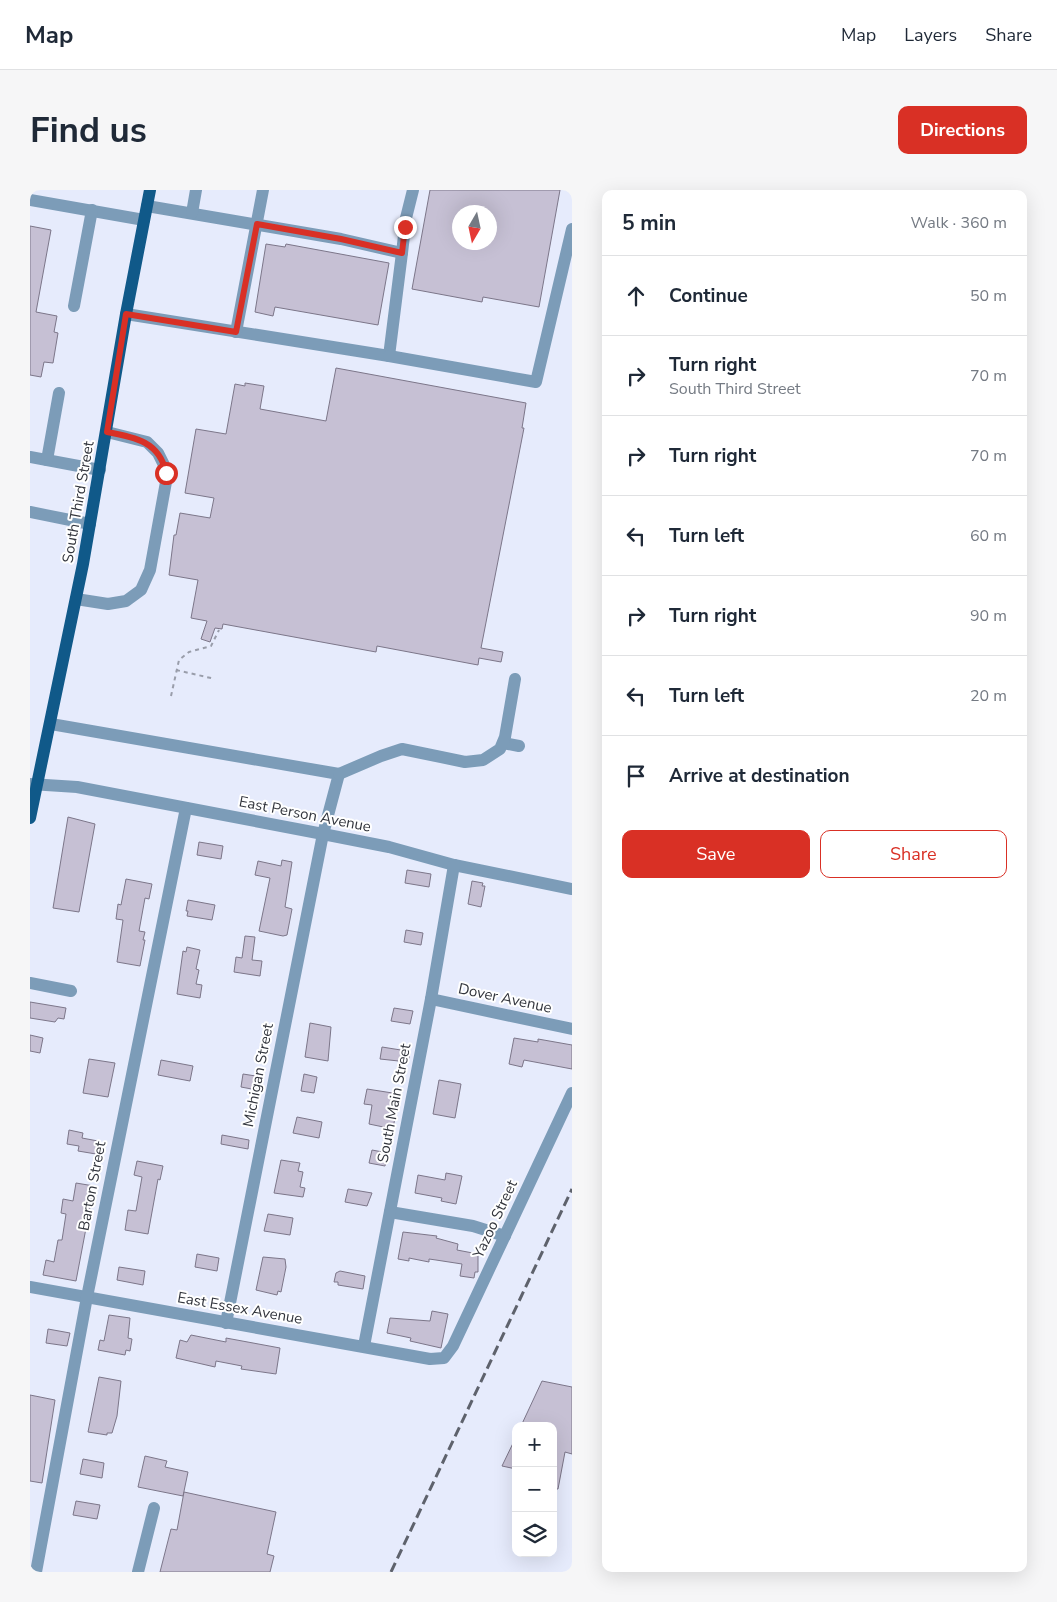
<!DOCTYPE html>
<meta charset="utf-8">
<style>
body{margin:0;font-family:"Nunito Sans",sans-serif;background:#f6f6f7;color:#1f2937}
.controls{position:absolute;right:15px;bottom:15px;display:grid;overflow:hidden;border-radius:10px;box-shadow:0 5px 20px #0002}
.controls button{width:45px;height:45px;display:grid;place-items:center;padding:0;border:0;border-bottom:1px solid #e0e1e3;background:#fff;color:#1f2937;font:25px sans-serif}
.compass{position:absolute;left:422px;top:15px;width:45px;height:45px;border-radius:50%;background:#fff;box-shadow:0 5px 20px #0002;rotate:189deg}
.stop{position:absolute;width:15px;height:15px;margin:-11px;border:4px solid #d93025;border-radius:50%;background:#fff}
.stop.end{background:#d93025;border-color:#fff;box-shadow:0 1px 5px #0008}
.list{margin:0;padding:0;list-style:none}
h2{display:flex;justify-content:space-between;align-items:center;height:65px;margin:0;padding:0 20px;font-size:21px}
h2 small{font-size:16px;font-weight:400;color:#747a83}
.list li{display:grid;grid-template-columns:32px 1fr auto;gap:15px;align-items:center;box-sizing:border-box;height:80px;padding:0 20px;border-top:1px solid #e0e1e3}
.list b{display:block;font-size:19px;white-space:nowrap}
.list p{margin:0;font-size:16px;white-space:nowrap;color:#747a83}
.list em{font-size:16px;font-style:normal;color:#747a83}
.actions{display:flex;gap:10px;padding:15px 20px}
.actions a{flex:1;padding:11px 0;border:1px solid #d93025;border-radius:10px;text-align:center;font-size:18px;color:#d93025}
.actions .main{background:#d93025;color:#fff}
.icon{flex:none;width:28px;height:28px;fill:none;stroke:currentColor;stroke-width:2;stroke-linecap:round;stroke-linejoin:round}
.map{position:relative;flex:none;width:542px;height:1382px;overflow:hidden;border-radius:10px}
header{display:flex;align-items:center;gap:30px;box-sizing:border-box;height:70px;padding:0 25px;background:#fff;border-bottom:1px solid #e0e1e3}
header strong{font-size:24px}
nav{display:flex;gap:28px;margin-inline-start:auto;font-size:18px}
.intro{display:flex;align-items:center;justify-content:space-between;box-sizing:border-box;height:120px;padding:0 30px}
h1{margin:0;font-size:35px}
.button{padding:12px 22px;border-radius:10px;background:#d93025;color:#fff;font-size:18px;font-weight:700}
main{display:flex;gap:30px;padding:0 30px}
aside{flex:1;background:#fff;border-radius:10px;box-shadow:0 5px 20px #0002}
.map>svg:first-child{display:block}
.building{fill:#c6c0d4;stroke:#7c7689;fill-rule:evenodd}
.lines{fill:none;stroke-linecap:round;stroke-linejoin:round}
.path{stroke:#999daa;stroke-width:2;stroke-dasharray:4 4;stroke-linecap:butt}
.minor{stroke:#7c9cb8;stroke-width:12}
.major{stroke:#105989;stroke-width:12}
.rail{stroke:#5e626c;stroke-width:3;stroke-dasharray:10 5;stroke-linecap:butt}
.route{stroke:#d93025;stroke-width:6}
.labels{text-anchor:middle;stroke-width:4;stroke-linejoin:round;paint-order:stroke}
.street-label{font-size:15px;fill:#32353d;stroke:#fff}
</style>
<header>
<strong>Map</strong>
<nav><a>Map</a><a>Layers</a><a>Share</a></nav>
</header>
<div class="intro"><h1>Find us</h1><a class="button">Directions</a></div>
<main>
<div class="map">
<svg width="542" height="1382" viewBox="0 0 542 1382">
<rect width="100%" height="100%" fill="#e6ebfc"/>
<g class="building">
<path d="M400,0H530L509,117L453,107L452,112L382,99ZM430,22H460V52H430Z"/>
<polygon points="0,36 21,40 6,122 27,126 24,142 28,143 23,173 14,172 11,187 0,185"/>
<polygon points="236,54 255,57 256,54 359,73 348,135 245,117 243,126 225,122"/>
<polygon points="306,178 496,213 492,238 494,238 451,458 473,462 471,472 449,468 448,475 347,456 346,462 193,434 192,439 185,438 180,452 171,449 177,431 161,428 168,390 139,385 144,345 146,345 150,323 180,328 184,308 155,303 166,239 196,244 205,194 215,196 215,193 234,196 230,219 296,231"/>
<polygon points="38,627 65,634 49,722 23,718"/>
<polygon points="169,652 193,656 191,669 167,665"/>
<polygon points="252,670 262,672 255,717 262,719 257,745 253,746 229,741 240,688 225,685 228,671 251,676"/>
<polygon points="377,680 401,684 399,697 375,693"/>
<polygon points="96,689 122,694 119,709 115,708 109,741 115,742 113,750 115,750 110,776 87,772 93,730 86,729 88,714 91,715"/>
<polygon points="442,691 453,693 452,696 455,696 451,717 438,714"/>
<polygon points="158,710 185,715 182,730 157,726 158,721 156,721"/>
<polygon points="376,740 393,743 391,755 374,752"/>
<polygon points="215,746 225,747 222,770 232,771 230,786 204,782 206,767 212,768"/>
<polygon points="157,757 170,760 166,779 169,780 166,794 172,795 170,808 147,804 153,761 156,762"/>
<polygon points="0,812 36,818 34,829 28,828 25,832 0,828"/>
<polygon points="364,818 383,821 380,834 361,831"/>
<polygon points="280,833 301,837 298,871 275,867"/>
<polygon points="0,845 13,848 10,863 0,861"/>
<polygon points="484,848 508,852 508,849 542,855 542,879 494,870 492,877 479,874"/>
<polygon points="352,857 377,861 380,863 378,872 350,869"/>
<polygon points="59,869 85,873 78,907 53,903"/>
<polygon points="131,870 163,876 160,891 128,885"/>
<polygon points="213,884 232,887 227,900 211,897"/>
<polygon points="274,884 287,887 284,903 271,901"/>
<polygon points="409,890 431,894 425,928 403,924"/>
<polygon points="337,899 369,904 363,939 339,934 342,915 334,914"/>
<polygon points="267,927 292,932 289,948 263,943"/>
<polygon points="39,940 53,943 52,948 68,951 66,964 48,961 49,956 37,954"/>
<polygon points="192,945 219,950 218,959 191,954"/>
<polygon points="342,960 358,963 355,976 339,973"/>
<polygon points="251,970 270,973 268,981 273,982 270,997 275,998 273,1007 244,1003"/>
<polygon points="107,971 133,976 130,990 128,989 118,1044 95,1040 98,1020 106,1021 112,987 104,985"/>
<polygon points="416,983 432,986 426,1014 411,1011 412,1008 385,1003 388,985 415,990"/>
<polygon points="46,993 64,996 46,1091 13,1085 16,1070 24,1072 28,1050 32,1050 36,1024 31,1023 33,1009 43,1011"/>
<polygon points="318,999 342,1003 337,1016 315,1012"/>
<polygon points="238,1024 263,1028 260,1045 234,1041"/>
<polygon points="373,1042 407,1046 406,1048 428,1054 427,1060 448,1064 448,1082 445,1082 444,1088 430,1086 432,1074 406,1070 399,1069 399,1072 379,1068 379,1071 368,1069"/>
<polygon points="167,1064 189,1068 187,1081 165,1077"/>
<polygon points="233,1067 255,1069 256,1077 251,1102 248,1101 247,1105 226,1100"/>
<polygon points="89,1077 115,1081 113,1095 87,1090"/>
<polygon points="310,1081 335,1086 333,1099 308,1095 308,1092 304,1092 306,1083"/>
<polygon points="402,1121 418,1124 411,1158 380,1151 381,1148 357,1143 360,1128 400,1131"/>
<polygon points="79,1125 100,1128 98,1148 102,1149 100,1161 96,1160 95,1165 68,1160 70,1150 74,1151"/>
<polygon points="18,1139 40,1143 37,1156 16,1153"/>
<polygon points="161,1145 196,1152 196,1148 250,1158 246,1184 211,1179 212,1176 186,1171 185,1177 146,1168 150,1150 157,1152"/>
<polygon points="69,1187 91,1191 87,1226 82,1243 77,1243 77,1245 58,1242"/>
<polygon points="512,1191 542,1197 542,1264 535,1262 528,1299 523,1299 523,1236 491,1236"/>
<polygon points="0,1205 25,1210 12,1293 0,1291"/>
<polygon points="486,1247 486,1279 472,1276"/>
<polygon points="115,1266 137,1271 135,1277 158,1282 153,1306 108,1297"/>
<polygon points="53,1269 74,1273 72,1288 50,1284"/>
<polygon points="154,1302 246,1322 237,1364 244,1366 240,1382 130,1382 141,1339 147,1340"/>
<polygon points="46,1311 70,1315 67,1329 43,1325"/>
</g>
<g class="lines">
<g class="path">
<polyline points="146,480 185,489"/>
<polyline points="141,506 149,470 159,462 181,456 189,440"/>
</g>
<g class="minor">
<polyline points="0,10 114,30"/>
<polyline points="117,16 311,49 372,63 376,28 383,0"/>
<polyline points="162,23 166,0"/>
<polyline points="44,116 62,20"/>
<polyline points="96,124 359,166 372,63"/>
<polyline points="206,142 233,0"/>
<polyline points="359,166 506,192 542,39"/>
<polyline points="0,267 70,280"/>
<polyline points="17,270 29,203"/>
<polyline points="0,322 60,334"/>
<polyline points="46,409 78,414 96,411 111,400 120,380 136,292 134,275 128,263 117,252 77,242"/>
<polyline points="21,534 309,584 293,644 196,1133"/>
<polyline points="473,553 489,556"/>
<polyline points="309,584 351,566 372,559 435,572 453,570 470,559 475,547 485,489"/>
<polyline points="0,594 47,597 293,644 359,657 424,675 542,699"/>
<polyline points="0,793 41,801"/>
<polyline points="401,809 542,839"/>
<polyline points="360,1022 443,1036 475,1046"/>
<polyline points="0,1097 400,1169 414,1168 423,1156 542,903"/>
<polyline points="334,1156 401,809 424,675"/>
<polyline points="6,1382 57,1107 156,618"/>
<polyline points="108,1382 124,1318"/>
</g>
<polyline class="major" points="0,628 53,374 96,124 120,0"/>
<polyline class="rail" points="361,1382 542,999"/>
</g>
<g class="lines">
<path class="route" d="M136,283C130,252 105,247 77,242L96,124L206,142L227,34L311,49L372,63L375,37"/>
</g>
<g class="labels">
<g class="street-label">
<text transform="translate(48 312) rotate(-80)" y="5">South Third Street</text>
<text transform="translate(275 624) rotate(11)" y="5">East Person Avenue</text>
<text transform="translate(475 808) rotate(12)" y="5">Dover Avenue</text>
<text transform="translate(228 885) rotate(-79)" y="5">Michigan Street</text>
<text transform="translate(364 913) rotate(-79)" y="5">South Main Street</text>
<text transform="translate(62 996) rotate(-79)" y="5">Barton Street</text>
<text transform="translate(465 1029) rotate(-65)" y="5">Yazoo Street</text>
<text transform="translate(210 1118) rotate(10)" y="5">East Essex Avenue</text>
</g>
</g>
</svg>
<div class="controls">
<button>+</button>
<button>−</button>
<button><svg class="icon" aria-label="layers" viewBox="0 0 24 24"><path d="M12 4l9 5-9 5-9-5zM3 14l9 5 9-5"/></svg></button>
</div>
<svg class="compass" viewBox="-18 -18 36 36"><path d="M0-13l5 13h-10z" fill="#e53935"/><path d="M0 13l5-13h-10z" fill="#747a83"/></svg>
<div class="stop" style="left:136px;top:283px"></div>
<div class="stop end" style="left:375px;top:37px"></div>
</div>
<aside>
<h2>5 min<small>Walk · 360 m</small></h2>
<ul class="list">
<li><svg class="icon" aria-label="ahead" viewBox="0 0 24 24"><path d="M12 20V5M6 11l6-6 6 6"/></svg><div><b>Continue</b></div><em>50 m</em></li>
<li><svg class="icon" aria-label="right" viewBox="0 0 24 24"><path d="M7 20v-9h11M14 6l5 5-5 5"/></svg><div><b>Turn right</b><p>South Third Street</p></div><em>70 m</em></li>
<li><svg class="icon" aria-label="right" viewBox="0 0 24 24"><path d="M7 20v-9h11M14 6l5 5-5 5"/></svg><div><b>Turn right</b></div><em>70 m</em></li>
<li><svg class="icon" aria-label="left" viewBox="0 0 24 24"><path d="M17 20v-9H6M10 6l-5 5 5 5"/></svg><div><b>Turn left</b></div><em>60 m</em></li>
<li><svg class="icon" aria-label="right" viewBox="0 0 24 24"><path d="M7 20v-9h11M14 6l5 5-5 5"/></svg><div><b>Turn right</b></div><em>90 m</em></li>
<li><svg class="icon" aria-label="left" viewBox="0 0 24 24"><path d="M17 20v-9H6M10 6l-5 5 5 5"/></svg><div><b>Turn left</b></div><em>20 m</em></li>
<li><svg class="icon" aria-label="arrive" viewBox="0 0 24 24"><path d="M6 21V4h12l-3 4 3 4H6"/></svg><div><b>Arrive at destination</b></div></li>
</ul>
<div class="actions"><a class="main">Save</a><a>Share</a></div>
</aside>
</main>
